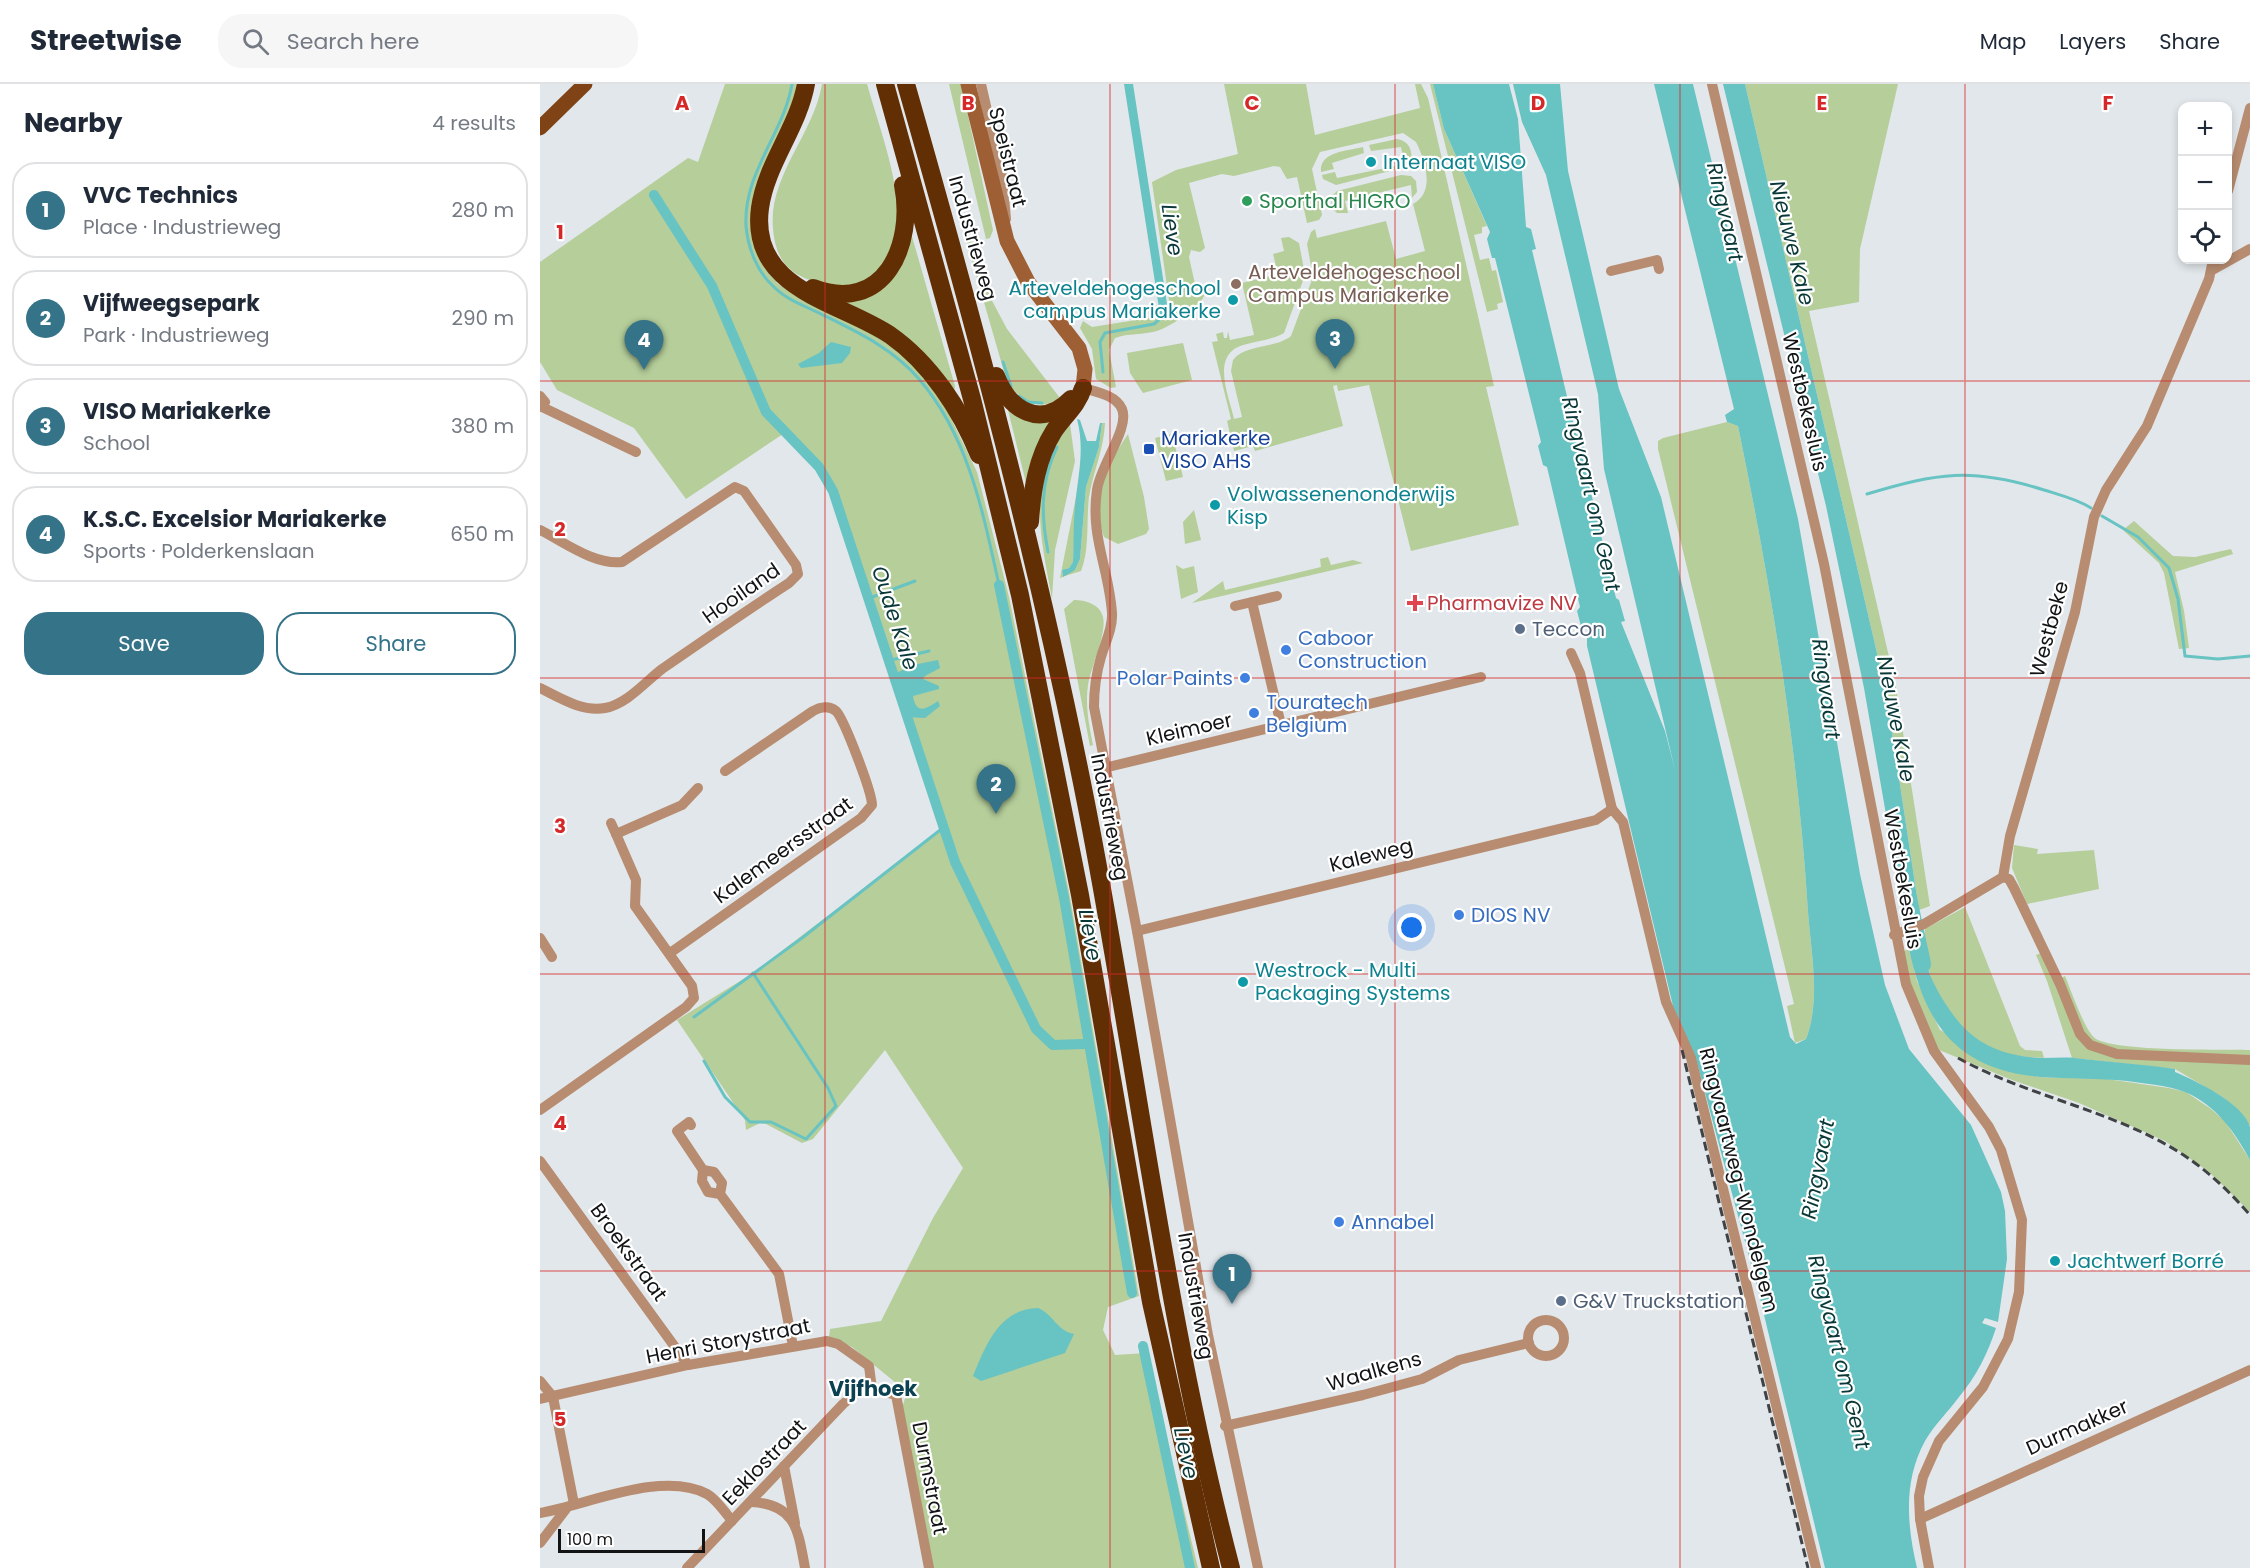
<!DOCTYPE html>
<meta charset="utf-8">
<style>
body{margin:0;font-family:Poppins,sans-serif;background:#f6f6f7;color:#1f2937}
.controls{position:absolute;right:18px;top:18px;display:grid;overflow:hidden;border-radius:12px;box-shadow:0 3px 9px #0003}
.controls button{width:54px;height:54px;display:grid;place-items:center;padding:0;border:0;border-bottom:2px solid #e0e1e3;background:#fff;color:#1f2937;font:30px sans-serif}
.scale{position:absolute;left:18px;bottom:15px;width:147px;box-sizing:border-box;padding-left:6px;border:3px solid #111315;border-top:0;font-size:16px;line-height:21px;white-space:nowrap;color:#111315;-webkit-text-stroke:4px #fff;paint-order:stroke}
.you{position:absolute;left:872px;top:844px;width:21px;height:21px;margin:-15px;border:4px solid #fff;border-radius:50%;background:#1a73e8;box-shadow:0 0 0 9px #1a73e833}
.badge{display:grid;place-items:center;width:39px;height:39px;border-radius:50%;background:#357389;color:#fff;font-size:20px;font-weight:700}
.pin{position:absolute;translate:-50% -50px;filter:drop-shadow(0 2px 3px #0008)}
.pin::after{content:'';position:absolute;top:32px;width:21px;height:18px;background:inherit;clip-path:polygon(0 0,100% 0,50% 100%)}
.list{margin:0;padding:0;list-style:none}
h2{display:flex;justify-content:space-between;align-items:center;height:78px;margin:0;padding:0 24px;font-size:26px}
h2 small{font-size:20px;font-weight:400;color:#747a83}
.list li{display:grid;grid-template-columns:39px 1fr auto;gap:18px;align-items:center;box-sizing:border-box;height:96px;margin:0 12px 12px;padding:0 12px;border:2px solid #e0e1e3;border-radius:24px}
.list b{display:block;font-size:22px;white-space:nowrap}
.list p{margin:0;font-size:20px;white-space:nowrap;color:#747a83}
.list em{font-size:20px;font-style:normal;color:#747a83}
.actions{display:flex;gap:12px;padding:18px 24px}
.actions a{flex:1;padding:14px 0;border:2px solid #357389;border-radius:24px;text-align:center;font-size:21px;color:#357389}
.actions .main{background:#357389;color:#fff}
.icon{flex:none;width:33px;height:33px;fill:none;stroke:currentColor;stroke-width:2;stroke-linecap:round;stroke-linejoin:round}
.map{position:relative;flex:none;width:1710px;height:1484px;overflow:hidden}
header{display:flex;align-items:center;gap:36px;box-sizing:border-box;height:84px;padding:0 30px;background:#fff;border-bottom:2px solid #e0e1e3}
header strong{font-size:28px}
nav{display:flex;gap:33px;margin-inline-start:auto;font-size:21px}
.search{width:420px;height:54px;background:#f6f6f7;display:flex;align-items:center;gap:15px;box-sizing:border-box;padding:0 21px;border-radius:24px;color:#747a83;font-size:22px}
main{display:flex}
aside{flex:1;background:#fff}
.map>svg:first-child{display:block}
.green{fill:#b5ce9a}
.water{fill:#68c3c3}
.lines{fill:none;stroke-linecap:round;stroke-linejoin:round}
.stream{stroke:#68c3c3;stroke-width:3}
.canal{stroke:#68c3c3;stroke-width:10}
.river{stroke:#68c3c3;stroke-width:18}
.street{stroke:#b78c70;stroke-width:10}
.secondary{stroke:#9d5f33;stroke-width:15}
.primary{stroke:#7f4316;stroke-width:15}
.highway{stroke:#622f05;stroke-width:18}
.rail{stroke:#404345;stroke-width:3;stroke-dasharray:9 4.5;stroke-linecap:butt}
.grid{fill:none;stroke:#d62828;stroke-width:1.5;stroke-opacity:0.55}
.culture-dot{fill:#0f9aa8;stroke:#fff;stroke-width:2}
.leisure-dot{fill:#2e9e5b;stroke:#fff;stroke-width:2}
.education-dot{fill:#8d6e63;stroke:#fff;stroke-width:2}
.transit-dot{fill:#1a4fb4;stroke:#fff;stroke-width:2}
.health-dot{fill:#e0444e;stroke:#fff;stroke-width:2}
.service-dot{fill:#5c6f8a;stroke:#fff;stroke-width:2}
.shop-dot{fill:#3f7fe0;stroke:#fff;stroke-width:2}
.labels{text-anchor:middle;stroke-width:4.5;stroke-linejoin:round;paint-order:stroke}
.street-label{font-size:20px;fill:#111315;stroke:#fff}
.culture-label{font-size:20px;fill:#0d838f;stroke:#fff;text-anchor:start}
.leisure-label{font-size:20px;fill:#27864d;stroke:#fff;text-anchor:start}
.education-label{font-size:20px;fill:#785e54;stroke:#fff;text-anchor:start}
.transit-label{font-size:20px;fill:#164399;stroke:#fff;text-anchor:start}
.health-label{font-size:20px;fill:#be3a42;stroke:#fff;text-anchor:start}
.service-label{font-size:20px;fill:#4e5e75;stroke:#fff;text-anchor:start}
.shop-label{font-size:20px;fill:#366cbe;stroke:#fff;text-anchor:start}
.water-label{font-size:21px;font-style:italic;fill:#0a3838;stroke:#fff}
.neighbourhood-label{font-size:21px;font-weight:bold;fill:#0b4151;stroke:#fff}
.grid-label{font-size:20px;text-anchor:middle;font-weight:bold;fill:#d62828;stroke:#fff;stroke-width:4.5;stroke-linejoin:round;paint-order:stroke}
</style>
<header>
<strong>Streetwise</strong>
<div class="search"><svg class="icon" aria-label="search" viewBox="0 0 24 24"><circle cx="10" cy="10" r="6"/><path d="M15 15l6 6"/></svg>Search here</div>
<nav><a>Map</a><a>Layers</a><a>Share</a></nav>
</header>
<main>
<aside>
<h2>Nearby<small>4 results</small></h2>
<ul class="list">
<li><span class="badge">1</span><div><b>VVC Technics</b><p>Place · Industrieweg</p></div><em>280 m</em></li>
<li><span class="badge">2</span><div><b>Vijfweegsepark</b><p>Park · Industrieweg</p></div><em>290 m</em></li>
<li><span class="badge">3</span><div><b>VISO Mariakerke</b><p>School</p></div><em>380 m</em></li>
<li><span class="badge">4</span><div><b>K.S.C. Excelsior Mariakerke</b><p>Sports · Polderkenslaan</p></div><em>650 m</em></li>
</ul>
<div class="actions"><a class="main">Save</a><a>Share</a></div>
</aside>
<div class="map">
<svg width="1710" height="1484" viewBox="0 0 1710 1484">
<rect width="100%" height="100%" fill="#e2e7eb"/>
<g class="green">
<polygon points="185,0 258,0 256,12 223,86 228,186 237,199 254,211 346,257 383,290 405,322 437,388 469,513 530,813 599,1212 568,1223 563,1246 575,1271 606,1269 658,1484 393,1484 361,1327 367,1308 312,1263 289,1253 290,1245 341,1237 393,1134 423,1084 345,966 273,1055 262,1059 226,1040 220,1039 206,1046 205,1036 137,936 213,889 404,743 293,407 279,383 246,348 146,415 94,344 17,306 0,278 0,178 148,74 158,78"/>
<path d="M282,0H327C339,44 370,121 353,165C351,170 346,175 342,179C339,184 335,190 331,193C319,202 305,203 292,201C257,196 236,183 233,145C228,92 274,50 282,0Z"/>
<polygon points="409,0 421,0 453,146 450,154 446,155"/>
<path d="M684,0H766L775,51L880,24L875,0H881L888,14L954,302L946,303L979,441L871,467L829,301L798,307L797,301L793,302L803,342L715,367L713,362L694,367L687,337L691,335L672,258L678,257L676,250L683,248L684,254H687L688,247L690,256L714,251L702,199L738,190L733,170L744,167L741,154L749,153L759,159L765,191L744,249C732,256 716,257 703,261C670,271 689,312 694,335L702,333L691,287L693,276C705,260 735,265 751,252L773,193L767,160L771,148L775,145L777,154L846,137L856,175L885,167L873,120C896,108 885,76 876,58L863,49L780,68L772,85L782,131L779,136L767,139L757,93L747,95L740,83L734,82L694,92L682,90L649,99L665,164L660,168L651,166L649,173L657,209L665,208C665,221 630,243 617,247C603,251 588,249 575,254L569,266L576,303L571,304L556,295L552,265L540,244L543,237L552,243L615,233L618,236L626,232L630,223L612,98L636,86L698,70Z"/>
<polygon points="890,0 893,0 904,45 947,142 942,143 942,149 934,151 940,176 949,174 952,187 956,186 963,218 957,220 958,225 947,228"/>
<polygon points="1205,0 1358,0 1320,165 1319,218 1269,227 1356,603 1390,822 1379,826 1346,608"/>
<path d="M857,55C869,57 873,66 871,78L865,83L796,101L783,95L782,91L795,88L797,94L860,81L864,78L861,63L831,67L829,61Z"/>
<path d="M823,63L824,69L792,79L794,85L781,88C779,67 808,67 823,63Z"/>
<polygon points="861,91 871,92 876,97 877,108 872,114 871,101 805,117 808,129 797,129 792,124 791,113 797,107"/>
<path d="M429,147L450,213L467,245L520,314C497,329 481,316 467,298L424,149Z"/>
<polygon points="371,149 415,302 414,310 395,290 285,214 312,213"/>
<polygon points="643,259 652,296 603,309 590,289 587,269"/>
<polygon points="467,322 513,334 488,407"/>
<path d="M1187,338L1198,342C1231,502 1258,664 1268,828C1271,869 1281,916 1266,955L1255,959L1247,922L1254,920L1118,365V357L1123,354Z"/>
<path d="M562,339H565C564,365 553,388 549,413C546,438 550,464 541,487L525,492V489L535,486L540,475L546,403L559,363Z"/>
<path d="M530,340L535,377L515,466L512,515C500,449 486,397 530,340Z"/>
<path d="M588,350L604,413L609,445L606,450L578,460L564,453C550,417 568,379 588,350Z"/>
<polygon points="632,350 643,393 626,397 615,354"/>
<polygon points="537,408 533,478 529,484 522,486 523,493 520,494"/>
<polygon points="654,426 661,456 645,460 643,438"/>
<polygon points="1594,437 1633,472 1655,473 1691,465 1693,470 1635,488 1644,527 1649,564 1639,565 1624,489 1619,479 1583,446"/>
<polygon points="788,473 791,481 813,476 823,479 652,519 683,497 685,506 781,483 780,475"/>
<polygon points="636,481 643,485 654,482 658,508 641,515"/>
<path d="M534,516C545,516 560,520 563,533C567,550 551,583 548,601C545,621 549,641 553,661L550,662L524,525Z"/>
<polygon points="1474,761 1498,765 1497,770 1554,766 1559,805 1487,820 1472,784"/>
<path d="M1425,823L1480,962L1485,966L1502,967L1504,974C1491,973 1476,973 1463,969C1413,953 1380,895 1385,845Z"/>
<polygon points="1369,865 1377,897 1400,946 1498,993 1567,995 1629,1004 1646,1008 1671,1025 1685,1037 1710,1076 1710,1128 1669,1088 1625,1057 1539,1019 1472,996 1399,966 1383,937 1365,881 1364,867"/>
<path d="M1501,869L1521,894L1525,892C1531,906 1545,948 1556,955C1581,968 1677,965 1710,966V1042L1684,1014L1635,985L1532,974L1507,897L1496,871Z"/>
</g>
<g class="water">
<polygon points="584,0 593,0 627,220 627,227 623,236 617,233 619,224"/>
<path d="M893,0H969L978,35L986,143L991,145L996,165L992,166L1036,350L1041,352L1045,370L1043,375L1076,514L1079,516L1085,537L1081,538L1125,647L1135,686L1064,385L1058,310L1006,91L982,38L973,0H1020L1028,87L1079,305L1121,413L1250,953L1256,960L1266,955C1281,916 1271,869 1268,828C1258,664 1231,502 1198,342L1187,338L1185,331L1194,325L1114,0H1153L1258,435L1320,790L1345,901L1369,965L1431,1041L1461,1108L1465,1127L1467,1175L1458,1238L1445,1234L1442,1239L1456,1244C1448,1269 1436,1293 1419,1313C1408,1328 1394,1341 1385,1357C1363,1397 1367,1442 1377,1484H1285L1219,1210L1156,975L1133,922L1047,562V544L1042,546L1037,527L1040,523L1007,383L1003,381L998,362L1001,358L955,174H952L947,155L950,148L904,45Z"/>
<polygon points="1183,0 1205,0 1346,608 1379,826 1372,835 1363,828 1324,604 1286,422"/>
<polygon points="291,258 311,263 310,269 302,279 261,284 258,280 279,269"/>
<path d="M537,335L540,336L547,357H556L560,339H562L559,363L546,403L540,475L535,486L523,493L522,486L529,484L533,478C534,460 533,441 535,422C538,391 545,366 537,335Z"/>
<path d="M398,576L400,584L385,592L383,595L399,602V605L373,612C376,631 386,625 398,617L400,622L385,634L367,633L352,591L373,581Z"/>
<path d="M1375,856L1384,859C1384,882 1393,900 1405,919C1429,958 1458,972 1503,974C1514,974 1525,973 1535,974C1568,978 1602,980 1635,985V988C1656,997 1703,1019 1710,1043C1710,1052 1710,1066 1710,1076C1695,1048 1676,1021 1645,1008C1627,1001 1606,1000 1587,997C1558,994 1529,995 1500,993C1417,985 1386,942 1369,865Z"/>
<path d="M498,1224C513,1230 517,1247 534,1250L525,1269L441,1297L433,1292C446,1261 459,1225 498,1224Z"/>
</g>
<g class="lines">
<g class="stream">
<path d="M252,0C244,49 203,89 206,142C208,164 217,188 234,203C246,215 262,221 277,228C313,246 352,263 379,295C429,353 443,429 459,501"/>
<polyline points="463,278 471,302"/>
<polyline points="563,288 560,258 565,249 614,240 620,235"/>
<polyline points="479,312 488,318 502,319"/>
<path d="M1327,410C1398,389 1431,383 1504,406C1520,411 1537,415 1551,424"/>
<polyline points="1562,432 1598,453 1629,484 1638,515 1645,572 1678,575 1710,572"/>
<path d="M508,468C501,431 500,398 517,363"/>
<polyline points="327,515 375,497"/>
<polyline points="347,577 389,567"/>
<polyline points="154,933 262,854 404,743"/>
<polyline points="164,977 185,1013 210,1038 231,1038 266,1055 296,1022 288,1004 213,889"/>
</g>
<g class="canal">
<polyline points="114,111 172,202 226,328 279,383 293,407 415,778 496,945 513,961 544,960"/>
<polyline points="459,501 524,814 592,1209"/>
<polyline points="603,1262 650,1484"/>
</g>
<polyline class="river" points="1367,810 1382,880"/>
<g class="street">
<polyline points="441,0 462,92 466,135"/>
<polyline points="1172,0 1284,480 1366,900 1394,967 1449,1043 1461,1066 1482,1136 1479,1208 1468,1255 1443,1303 1399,1357 1383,1393 1379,1412 1380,1435 1389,1484"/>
<polyline points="1688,107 1710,24"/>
<polyline points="1672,186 1710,165"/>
<polyline points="1071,187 1117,176 1119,185"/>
<path d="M543,304C556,308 576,311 582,325C590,344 560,382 557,406C550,453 569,484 572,529C573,544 565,559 561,573C556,590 554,606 554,623L597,847L668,1251L718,1484"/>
<polyline points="0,312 5,318 0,323"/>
<polyline points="0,322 96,368"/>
<path d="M0,446C24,458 54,481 82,478L195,403L204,407L256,481L258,490L249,499C206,527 164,556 122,585C105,598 87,620 65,624C42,628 20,614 0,604"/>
<polyline points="737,512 712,518 741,641"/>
<polyline points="695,522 712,518"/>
<polyline points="1031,569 1040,589 1072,725"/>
<polyline points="564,684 941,593"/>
<polyline points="1072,725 1083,738 1126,918 1151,974 1276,1484"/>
<polyline points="71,739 76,750"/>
<polyline points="1463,793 1469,795 1474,804 1520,900 1540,950 1550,961 1577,970 1710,976"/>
<polyline points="597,847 1056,736 1072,725"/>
<polyline points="1354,851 1384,840 1463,793 1470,752 1535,528 1554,433 1566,406 1607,342 1669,195 1673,176"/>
<polyline points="0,854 12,873"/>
<path d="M130,869L321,734L332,721C332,708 304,635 296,627C289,621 280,623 273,627L185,687"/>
<polyline points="0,1026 146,923 154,914 152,902 95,822 96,796 76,750 142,721 158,704"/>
<polyline points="151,1041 149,1038 137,1047 163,1086"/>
<polyline points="0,1077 148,1281"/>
<polyline points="180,1110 168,1108 162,1097 163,1086 174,1088 182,1099 180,1110 239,1190 253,1262"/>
<circle cx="1006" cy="1254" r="18"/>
<polyline points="0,1297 13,1313 34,1420"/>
<polyline points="0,1315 148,1281 287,1257 298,1260 329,1282 332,1305 356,1311 389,1484"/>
<polyline points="685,1342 823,1311 882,1295 919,1276 989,1259"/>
<polyline points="244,1382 255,1439"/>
<path d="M211,1418C256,1420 258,1446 265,1484"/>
<path d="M0,1429C47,1421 122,1386 167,1410C176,1415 185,1428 192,1437"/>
<polyline points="1380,1435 1710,1286"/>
<polyline points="0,1459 26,1425"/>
<polyline points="147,1484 303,1320 315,1310 332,1305"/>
</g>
<polyline class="secondary" points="428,0 467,157 488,198 539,264 545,285 543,304"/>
<polyline class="primary" points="0,44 45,0"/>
<g class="highway">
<path d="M266,0C258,44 226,80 220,124C209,206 299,217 350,251C390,279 421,326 439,371"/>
<polyline points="345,0 432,315 480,511 540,811 611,1218 671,1484"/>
<path d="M366,0C434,238 498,476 546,719C596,973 625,1233 691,1484"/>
<path d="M273,204C344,231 375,161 363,101"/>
<path d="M456,292C469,326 501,346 531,315"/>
<path d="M490,438C492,406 497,374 514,347C524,332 538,321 543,304"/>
</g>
<g class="rail">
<polyline points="1142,966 1268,1484"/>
<path d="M1418,974C1489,1013 1573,1026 1642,1070C1668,1087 1690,1108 1710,1131"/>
</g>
</g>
<path class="grid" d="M285,0V1484M570,0V1484M855,0V1484M1140,0V1484M1425,0V1484M0,297H1710M0,594H1710M0,890H1710M0,1187H1710"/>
<g class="culture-dot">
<circle cx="831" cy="78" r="6"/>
<circle cx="693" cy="216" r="6"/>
<circle cx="675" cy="421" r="6"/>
<circle cx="703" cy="898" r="6"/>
<circle cx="1515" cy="1177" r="6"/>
</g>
<circle class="leisure-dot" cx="707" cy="117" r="6"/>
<circle class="education-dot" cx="696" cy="200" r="6"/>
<rect class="transit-dot" x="603" y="359" width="12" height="12" rx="3"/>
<path class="health-dot" d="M872 510h6v6h6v6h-6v6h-6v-6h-6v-6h6z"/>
<g class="service-dot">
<circle cx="980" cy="545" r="6"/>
<circle cx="1021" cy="1217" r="6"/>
</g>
<g class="shop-dot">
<circle cx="746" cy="566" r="6"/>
<circle cx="705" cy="594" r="6"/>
<circle cx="714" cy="629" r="6"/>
<circle cx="919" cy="831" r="6"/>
<circle cx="799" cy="1138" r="6"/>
</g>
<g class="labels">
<g class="street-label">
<text transform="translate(468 73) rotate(76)" y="7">Speistraat</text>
<text transform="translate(433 154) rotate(74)" y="7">Industrieweg</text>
<text transform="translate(1265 318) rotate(77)" y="7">Westbekesluis</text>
<text transform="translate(201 509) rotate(-35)" y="7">Hooiland</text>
<text transform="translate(1509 545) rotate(-75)" y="7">Westbeke</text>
<text transform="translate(649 645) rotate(-13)" y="7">Kleimoer</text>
<text transform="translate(570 733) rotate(79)" y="7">Industrieweg</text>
<text transform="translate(243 766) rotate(-36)" y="7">Kalemeersstraat</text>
<text transform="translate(831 771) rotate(-14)" y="7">Kaleweg</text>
<text transform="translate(1363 795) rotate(80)" y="7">Westbekesluis</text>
<text transform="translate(1199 1096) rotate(76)" y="7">Ringvaartweg-Wondelgem</text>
<text transform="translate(89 1168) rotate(54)" y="7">Broekstraat</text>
<text transform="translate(656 1212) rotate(80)" y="7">Industrieweg</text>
<text transform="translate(188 1257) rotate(-11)" y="7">Henri Storystraat</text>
<text transform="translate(834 1287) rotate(-16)" y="7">Waalkens</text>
<text transform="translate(1537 1343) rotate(-24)" y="7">Durmakker</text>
<text transform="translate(224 1378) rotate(-46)" y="7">Eeklostraat</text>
<text transform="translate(390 1394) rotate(79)" y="7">Durmstraat</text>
</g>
<g class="culture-label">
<text x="843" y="85">Internaat VISO</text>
<text x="681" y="211" text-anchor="end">Arteveldehogeschool<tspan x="681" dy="23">campus Mariakerke</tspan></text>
<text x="687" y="417">Volwassenenonderwijs<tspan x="687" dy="23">Kisp</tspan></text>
<text x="715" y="893">Westrock - Multi<tspan x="715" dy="23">Packaging Systems</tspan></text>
<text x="1527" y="1184">Jachtwerf Borré</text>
</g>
<g class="leisure-label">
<text x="719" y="124">Sporthal HIGRO</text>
</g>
<g class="education-label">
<text x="708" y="195">Arteveldehogeschool<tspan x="708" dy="23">Campus Mariakerke</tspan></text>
</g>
<g class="transit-label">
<text x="621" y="361">Mariakerke<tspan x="621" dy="23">VISO AHS</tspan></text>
</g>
<g class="health-label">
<text x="887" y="526">Pharmavize NV</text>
</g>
<g class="service-label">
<text x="992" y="552">Teccon</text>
<text x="1033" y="1224">G&amp;V Truckstation</text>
</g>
<g class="shop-label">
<text x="758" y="561">Caboor<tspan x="758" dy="23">Construction</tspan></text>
<text x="693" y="601" text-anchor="end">Polar Paints</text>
<text x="726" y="625">Touratech<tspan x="726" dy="23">Belgium</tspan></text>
<text x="931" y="838">DIOS NV</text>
<text x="811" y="1145">Annabel</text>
</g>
<g class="water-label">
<text transform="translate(1185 128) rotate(77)" y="7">Ringvaart</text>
<text transform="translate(632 146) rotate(82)" y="7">Lieve</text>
<text transform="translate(1252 159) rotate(76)" y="7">Nieuwe Kale</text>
<text transform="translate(1051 410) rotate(77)" y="7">Ringvaart om Gent</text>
<text transform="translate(355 534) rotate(72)" y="7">Oude Kale</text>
<text transform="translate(1286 605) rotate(82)" y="7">Ringvaart</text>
<text transform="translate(1356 635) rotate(79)" y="7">Nieuwe Kale</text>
<text transform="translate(550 851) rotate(80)" y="7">Lieve</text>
<text transform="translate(1278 1085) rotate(-79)" y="7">Ringvaart</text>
<text transform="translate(1299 1268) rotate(76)" y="7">Ringvaart om Gent</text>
<text transform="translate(646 1369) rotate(78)" y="7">Lieve</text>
</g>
<g class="neighbourhood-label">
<text x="333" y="1312">Vijfhoek</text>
</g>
</g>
<g class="grid-label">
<text x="142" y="26">A</text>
<text x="428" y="26">B</text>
<text x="712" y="26">C</text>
<text x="998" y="26">D</text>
<text x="1282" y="26">E</text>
<text x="1568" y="26">F</text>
<text x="20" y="155">1</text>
<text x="20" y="452">2</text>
<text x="20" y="749">3</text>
<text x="20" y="1046">4</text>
<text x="20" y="1342">5</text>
</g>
</svg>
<div class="controls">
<button>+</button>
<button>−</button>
<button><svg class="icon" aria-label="locate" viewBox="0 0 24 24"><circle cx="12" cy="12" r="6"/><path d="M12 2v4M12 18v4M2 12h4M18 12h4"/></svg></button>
</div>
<div class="scale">100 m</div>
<div class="you"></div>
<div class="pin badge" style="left:692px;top:1220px">1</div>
<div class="pin badge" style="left:456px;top:730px">2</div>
<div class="pin badge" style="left:795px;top:285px">3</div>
<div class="pin badge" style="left:104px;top:286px">4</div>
</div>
</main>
